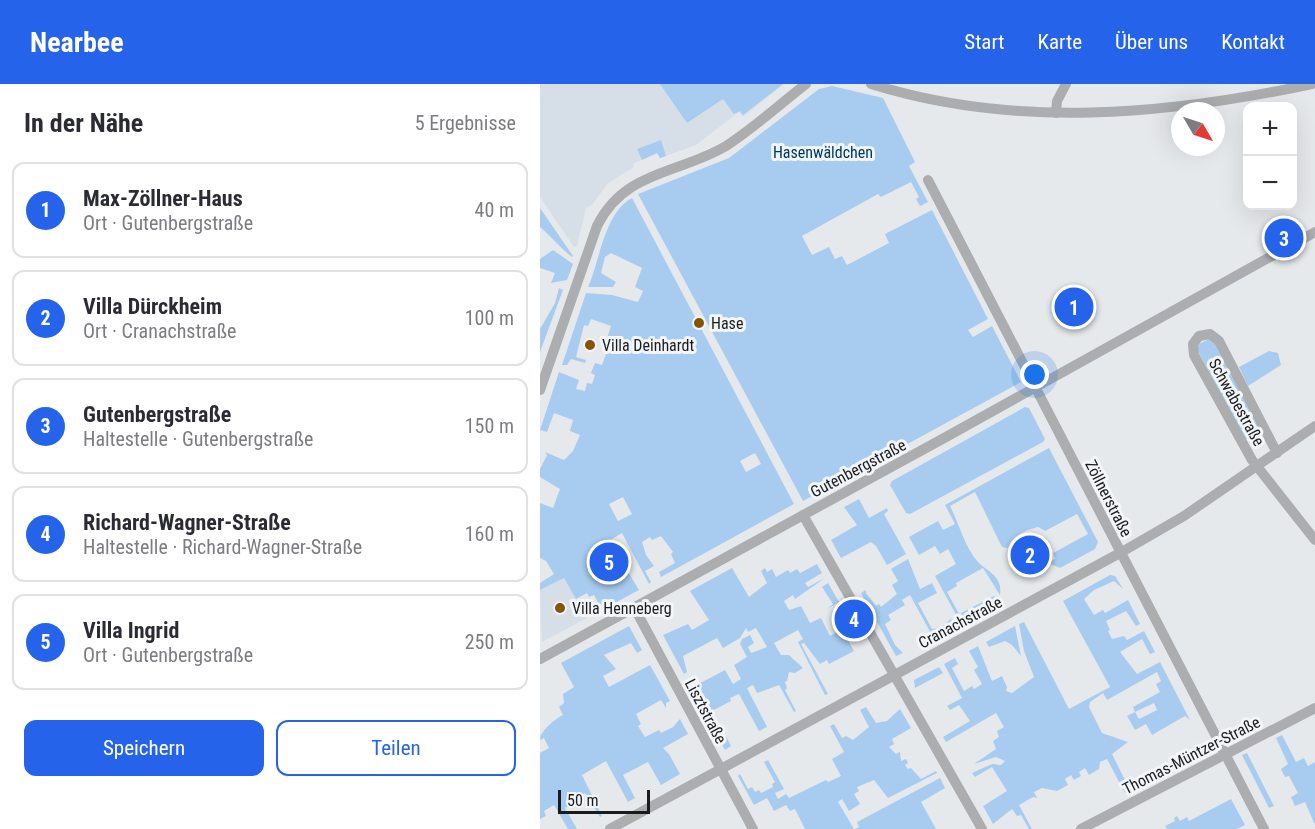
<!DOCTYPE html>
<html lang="de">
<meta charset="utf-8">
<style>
body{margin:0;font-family:"Roboto Condensed",sans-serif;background:#f2f2f3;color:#2b2b33}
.controls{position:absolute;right:18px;top:18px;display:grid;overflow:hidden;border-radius:12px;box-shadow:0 6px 24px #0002}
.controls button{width:54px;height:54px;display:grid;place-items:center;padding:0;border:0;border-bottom:2px solid #e1e1e2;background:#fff;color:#2b2b33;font:30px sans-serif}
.compass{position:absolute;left:631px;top:18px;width:54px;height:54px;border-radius:50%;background:#fff;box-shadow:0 6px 24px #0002;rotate:129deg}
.scale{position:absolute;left:18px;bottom:15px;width:92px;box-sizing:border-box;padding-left:6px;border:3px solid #1a1b1c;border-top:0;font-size:16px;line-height:21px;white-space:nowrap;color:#1a1b1c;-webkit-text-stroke:4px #f3f6f9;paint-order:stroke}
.you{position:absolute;left:495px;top:291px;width:21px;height:21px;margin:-15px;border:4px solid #fff;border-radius:50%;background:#1a73e8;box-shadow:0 0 0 9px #1a73e833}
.badge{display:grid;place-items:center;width:39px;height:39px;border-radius:50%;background:#2563eb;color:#fff;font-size:20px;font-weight:700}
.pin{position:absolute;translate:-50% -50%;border:3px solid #fff;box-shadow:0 2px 6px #0006}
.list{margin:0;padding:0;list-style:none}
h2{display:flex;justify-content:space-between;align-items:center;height:78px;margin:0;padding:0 24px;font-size:26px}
h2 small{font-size:20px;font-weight:400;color:#7c7c81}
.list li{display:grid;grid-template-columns:39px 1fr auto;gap:18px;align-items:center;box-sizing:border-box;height:96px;margin:0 12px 12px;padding:0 12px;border:2px solid #e1e1e2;border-radius:12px}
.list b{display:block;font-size:22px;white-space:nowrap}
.list p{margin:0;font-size:20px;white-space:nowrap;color:#7c7c81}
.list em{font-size:20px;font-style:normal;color:#7c7c81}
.actions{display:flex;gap:12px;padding:18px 24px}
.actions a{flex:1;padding:14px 0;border:2px solid #2563eb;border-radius:12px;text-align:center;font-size:21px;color:#2563eb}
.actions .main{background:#2563eb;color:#fff}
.map{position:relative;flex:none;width:775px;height:745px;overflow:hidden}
header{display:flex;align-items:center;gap:36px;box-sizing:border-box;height:84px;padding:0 30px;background:#2563eb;color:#fff}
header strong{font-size:28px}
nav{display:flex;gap:33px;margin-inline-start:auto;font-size:21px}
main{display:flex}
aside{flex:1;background:#fff}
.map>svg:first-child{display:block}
.built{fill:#d6dee7}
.green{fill:#a8ccef;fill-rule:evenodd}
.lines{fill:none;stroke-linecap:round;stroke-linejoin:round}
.street{stroke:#acadae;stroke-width:10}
.poi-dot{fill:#875300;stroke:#f3f6f9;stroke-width:2}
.labels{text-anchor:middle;stroke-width:6;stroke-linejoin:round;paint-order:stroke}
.park-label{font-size:16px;fill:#003863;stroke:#f3f6f9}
.poi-label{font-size:16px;fill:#1a1b1c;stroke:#f3f6f9;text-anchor:start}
.street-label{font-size:16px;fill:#1a1b1c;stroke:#f3f6f9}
</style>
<header>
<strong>Nearbee</strong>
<nav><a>Start</a><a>Karte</a><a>Über uns</a><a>Kontakt</a></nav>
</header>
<main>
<aside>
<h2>In der Nähe<small>5 Ergebnisse</small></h2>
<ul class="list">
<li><span class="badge">1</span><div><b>Max-Zöllner-Haus</b><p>Ort · Gutenbergstraße</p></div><em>40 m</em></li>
<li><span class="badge">2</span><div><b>Villa Dürckheim</b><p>Ort · Cranachstraße</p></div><em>100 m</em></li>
<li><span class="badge">3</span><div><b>Gutenbergstraße</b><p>Haltestelle · Gutenbergstraße</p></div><em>150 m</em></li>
<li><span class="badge">4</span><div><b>Richard-Wagner-Straße</b><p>Haltestelle · Richard-Wagner-Straße</p></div><em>160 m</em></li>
<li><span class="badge">5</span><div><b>Villa Ingrid</b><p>Ort · Gutenbergstraße</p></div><em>250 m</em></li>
</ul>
<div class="actions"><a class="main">Speichern</a><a>Teilen</a></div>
</aside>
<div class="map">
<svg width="775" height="745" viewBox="0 0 775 745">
<rect width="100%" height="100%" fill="#e6e9ec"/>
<g class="built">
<polygon points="0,0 244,0 203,33 199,28 156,61 120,74 117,69 93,80 94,83 68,99 52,121 46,124 37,162 34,163 0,113"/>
<polygon points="24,494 47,534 2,558 0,506"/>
</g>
<g class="green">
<polygon points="120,0 243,0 203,31 200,27 194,30 183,15 147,39"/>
<polygon points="292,2 343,14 375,78 369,82 388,118 380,122 376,115 379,113 371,98 341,113 338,110 262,152 272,171 289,163 295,175 302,172 307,181 349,159 345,150 392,126 448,235 428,246 433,253 452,242 481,298 263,417 98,110 189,74 279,5"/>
<polygon points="121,56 126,72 120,74 117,69 102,76 97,65"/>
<path d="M92,114L254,420L121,493L119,488L135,479L131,470L133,468L121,452L112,456L110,453L102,458L106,471L114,482L105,487L111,498L109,500L82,449L52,467L54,471L51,473L56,481L53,483L57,490L60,488L66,498L76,495L87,486L99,506L58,528L56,525L60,522L54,511L49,513L47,509L36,515L24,494L0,506V499L14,490L6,477L0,474V419L13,424L20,405L0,393V385L7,371L5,368L24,376L33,367L40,351L30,347L33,336L14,329L7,348L0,346L19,288L39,296L36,305L45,307L47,299L52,300L55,291L51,289L55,279L62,281L70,259L66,257L71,242L51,235L48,242L44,241L36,273L46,276L45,279L31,275L27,281H22L46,209L72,211L98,218L103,207L95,203L102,184L71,169L65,173L61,189L76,198L73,203H48C60,177 64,129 92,114ZM215,369L221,380L206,388L200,377ZM83,413L92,430L78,437L69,420Z"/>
<path d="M0,124L33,172L32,173C19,163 10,151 0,143Z"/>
<polygon points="13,166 33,180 27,196 11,199 15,189 0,184 0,175"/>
<polygon points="19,204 23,206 0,268 0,245 15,219"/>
<polygon points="669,255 674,257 721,349 711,356 704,354 657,265 659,260"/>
<polygon points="729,267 738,269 741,281 708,302 699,283"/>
<polygon points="485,323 489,324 505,355 503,358 370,430 366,429 350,401 352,397"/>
<path d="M509,364L558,458L555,465L520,484L508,479L515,475L513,469L548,450L537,430L505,447L498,443C486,446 472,451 468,464L462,463L435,408L410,422C419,439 425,464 438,478C448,488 463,492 460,511L443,484L416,499L417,502L407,508L423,537L420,538L395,492L416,480L408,465L400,470L395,462L379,471L369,453L398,437L403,446L415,440L405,421Z"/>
<polygon points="319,415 329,434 347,424 348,427 344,430 366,470 347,481 336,462 331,458 301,474 291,456 317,441 304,423"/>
<polygon points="368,475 380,505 392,499 397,509 378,519 392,545 400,544 411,535 415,541 393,553 370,511 362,516 365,521 348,531 351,536 345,540 355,561 363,569 356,572 321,509 326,506 326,509 336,522 339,520 341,523 357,510 352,501 358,497 351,485"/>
<polygon points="277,480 282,489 265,499 268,503 285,494 255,515 253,511 244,517 249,526 261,522 270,539 281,534 290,552 311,540 317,551 308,556 314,567 289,580 287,576 280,580 264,559 261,560 288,610 285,611 258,558 263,555 258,546 234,559 241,571 249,571 263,584 255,589 249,588 247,597 245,598 247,604 245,606 256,627 254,628 239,601 217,609 213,601 207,604 227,643 219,647 199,610 190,614 191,617 172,627 173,630 169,632 179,652 186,652 191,662 185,666 151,604 185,586 193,600 201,595 194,581 207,573 200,560 202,555 210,551 214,559 208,563 211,569 227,563 216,544 208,548 206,544 200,554 183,564 177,554 143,572 147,588 144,590 123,551 148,540 152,546 169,536 150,507 192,484 209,513 227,499 221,487 225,484 227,488 232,485 236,493 248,486 250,489 257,485 260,489"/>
<path d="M570,491L575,492L583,505L574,497L554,506L544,515L554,531L563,526L565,529L588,516L600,540L596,542L586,527L566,537L570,546L568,547L572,555L584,552L587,556L604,547L615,568L610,570L602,555L580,568L597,590L620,578L650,636L645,632L612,651L606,640L595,646L587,632L595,628L593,623L620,608L616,600L621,597L617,588L567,616L563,609L550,618L549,623L562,649L588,658L572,670L587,700L595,696L597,700L611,688L615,693L585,709L567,675L560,678L559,685L549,691L545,684L539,688L541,692L534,696L531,691L525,695L528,701L517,707L502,704L494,708L497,714L493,713L479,721L492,745H489L481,731L477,732L472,725L453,740L443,722L467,707L452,683L435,693L432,689L452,680L461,681L465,677L456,673L434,680L456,665L453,657L459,653L457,647L464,643L456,629L406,658L403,653L430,637L419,621L410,626L407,622L422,614L404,580L415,574L418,580L412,584L424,607L432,602L434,605L442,600L434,586L438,583L429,567L438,562L452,597L462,592L467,603L466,607L472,609L494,593L484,567L479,540L484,538L529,625L570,603L523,517ZM614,619L617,626L599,635L595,628Z"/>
<polygon points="288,499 299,518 287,525 293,520 282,503"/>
<polygon points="454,512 458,518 425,536 421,529"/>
<path d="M89,542L102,566L97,569L91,559L64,571L76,585L63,592L69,603L110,581L130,617L126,619V624L121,616L96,630L101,640L98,642L105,653L119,646L121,649L133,643L140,635L148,650L123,664L129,670L140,690L121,701L108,678L83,691L95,714L88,718L66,677L42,691L62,732L60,733L45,709L31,716L33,719L25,724L37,745H28L14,721L4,727L6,732L0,735V669L9,664L4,654L0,656C0,647 15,635 23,631L19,623L24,619L23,610L34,603L21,579Z"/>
<polygon points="475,542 481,572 472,561 465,557 449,563 446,558"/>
<polygon points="399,583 403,589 375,604 374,596"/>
<polygon points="326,623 336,639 347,637 360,625 371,644 352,655 354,660 349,663 356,670 360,668 361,677 366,675 368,679 365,681 368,685 371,684 381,695 396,687 397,689 348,714 334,696 317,703 319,707 314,710 320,720 309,727 302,715 298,718 314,745 265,745 255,725 250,727 246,721 234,727 227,714 214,721 198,692 200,690 208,705 212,703 215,708 219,706 221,709 233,703 232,700 235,698 224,678 228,676 244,705 235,709 238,715 246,710 249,714 286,696 288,698 301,692 292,675 304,668 290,642 294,640 302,654 306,652 313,656 329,643 320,626"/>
<polygon points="742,651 756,678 764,674 768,682 775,678 775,741 765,718 755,722 751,713 758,709 749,692 745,693 741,685 748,680 736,654"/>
<polygon points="707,669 734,722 729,724 702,671"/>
<polygon points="400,694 405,704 381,718 396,745 315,745 319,743 317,738"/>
<polygon points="691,715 705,741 697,745 627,745 625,742 635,737 634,734 637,732 640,737 647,733 649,737"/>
</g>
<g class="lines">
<g class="street">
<path d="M331,0C475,45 627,31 772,0"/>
<polyline points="516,29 517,17 526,0"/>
<polyline points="388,96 724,745"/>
<path d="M0,306L57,142C85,86 139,90 186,62C214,44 240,20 266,0"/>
<polyline points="737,369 679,257 670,250 659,252 653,260 654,271 712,376 775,456"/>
<polyline points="263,431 442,745"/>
<polyline points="94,523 213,745"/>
<polyline points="0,575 406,353 775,148"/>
<polyline points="70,745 580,469 644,432 775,342"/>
<polyline points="541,745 775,624"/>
</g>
</g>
<g class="poi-dot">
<circle cx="159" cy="239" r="6"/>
<circle cx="50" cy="261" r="6"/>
<circle cx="20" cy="524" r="6"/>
</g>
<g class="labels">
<g class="park-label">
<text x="283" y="74">Hasenwäldchen</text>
</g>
<g class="poi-label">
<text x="171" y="245">Hase</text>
<text x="62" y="267">Villa Deinhardt</text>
<text x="32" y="530">Villa Henneberg</text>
</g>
<g class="street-label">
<text transform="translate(697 318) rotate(61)" y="6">Schwabestraße</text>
<text transform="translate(318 384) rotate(-28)" y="6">Gutenbergstraße</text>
<text transform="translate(569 414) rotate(63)" y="6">Zöllnerstraße</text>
<text transform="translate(420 538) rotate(-28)" y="6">Cranachstraße</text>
<text transform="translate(166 627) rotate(62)" y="6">Lisztstraße</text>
<text transform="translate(651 671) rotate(-27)" y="6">Thomas-Müntzer-Straße</text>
</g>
</g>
</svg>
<div class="controls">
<button>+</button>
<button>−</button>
</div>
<svg class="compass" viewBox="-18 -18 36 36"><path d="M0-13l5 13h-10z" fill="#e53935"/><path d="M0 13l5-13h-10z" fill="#7c7c81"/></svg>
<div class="scale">50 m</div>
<div class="you"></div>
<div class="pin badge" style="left:534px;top:223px">1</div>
<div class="pin badge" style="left:490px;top:471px">2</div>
<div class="pin badge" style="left:744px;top:154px">3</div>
<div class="pin badge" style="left:314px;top:535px">4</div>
<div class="pin badge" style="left:69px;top:478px">5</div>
</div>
</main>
